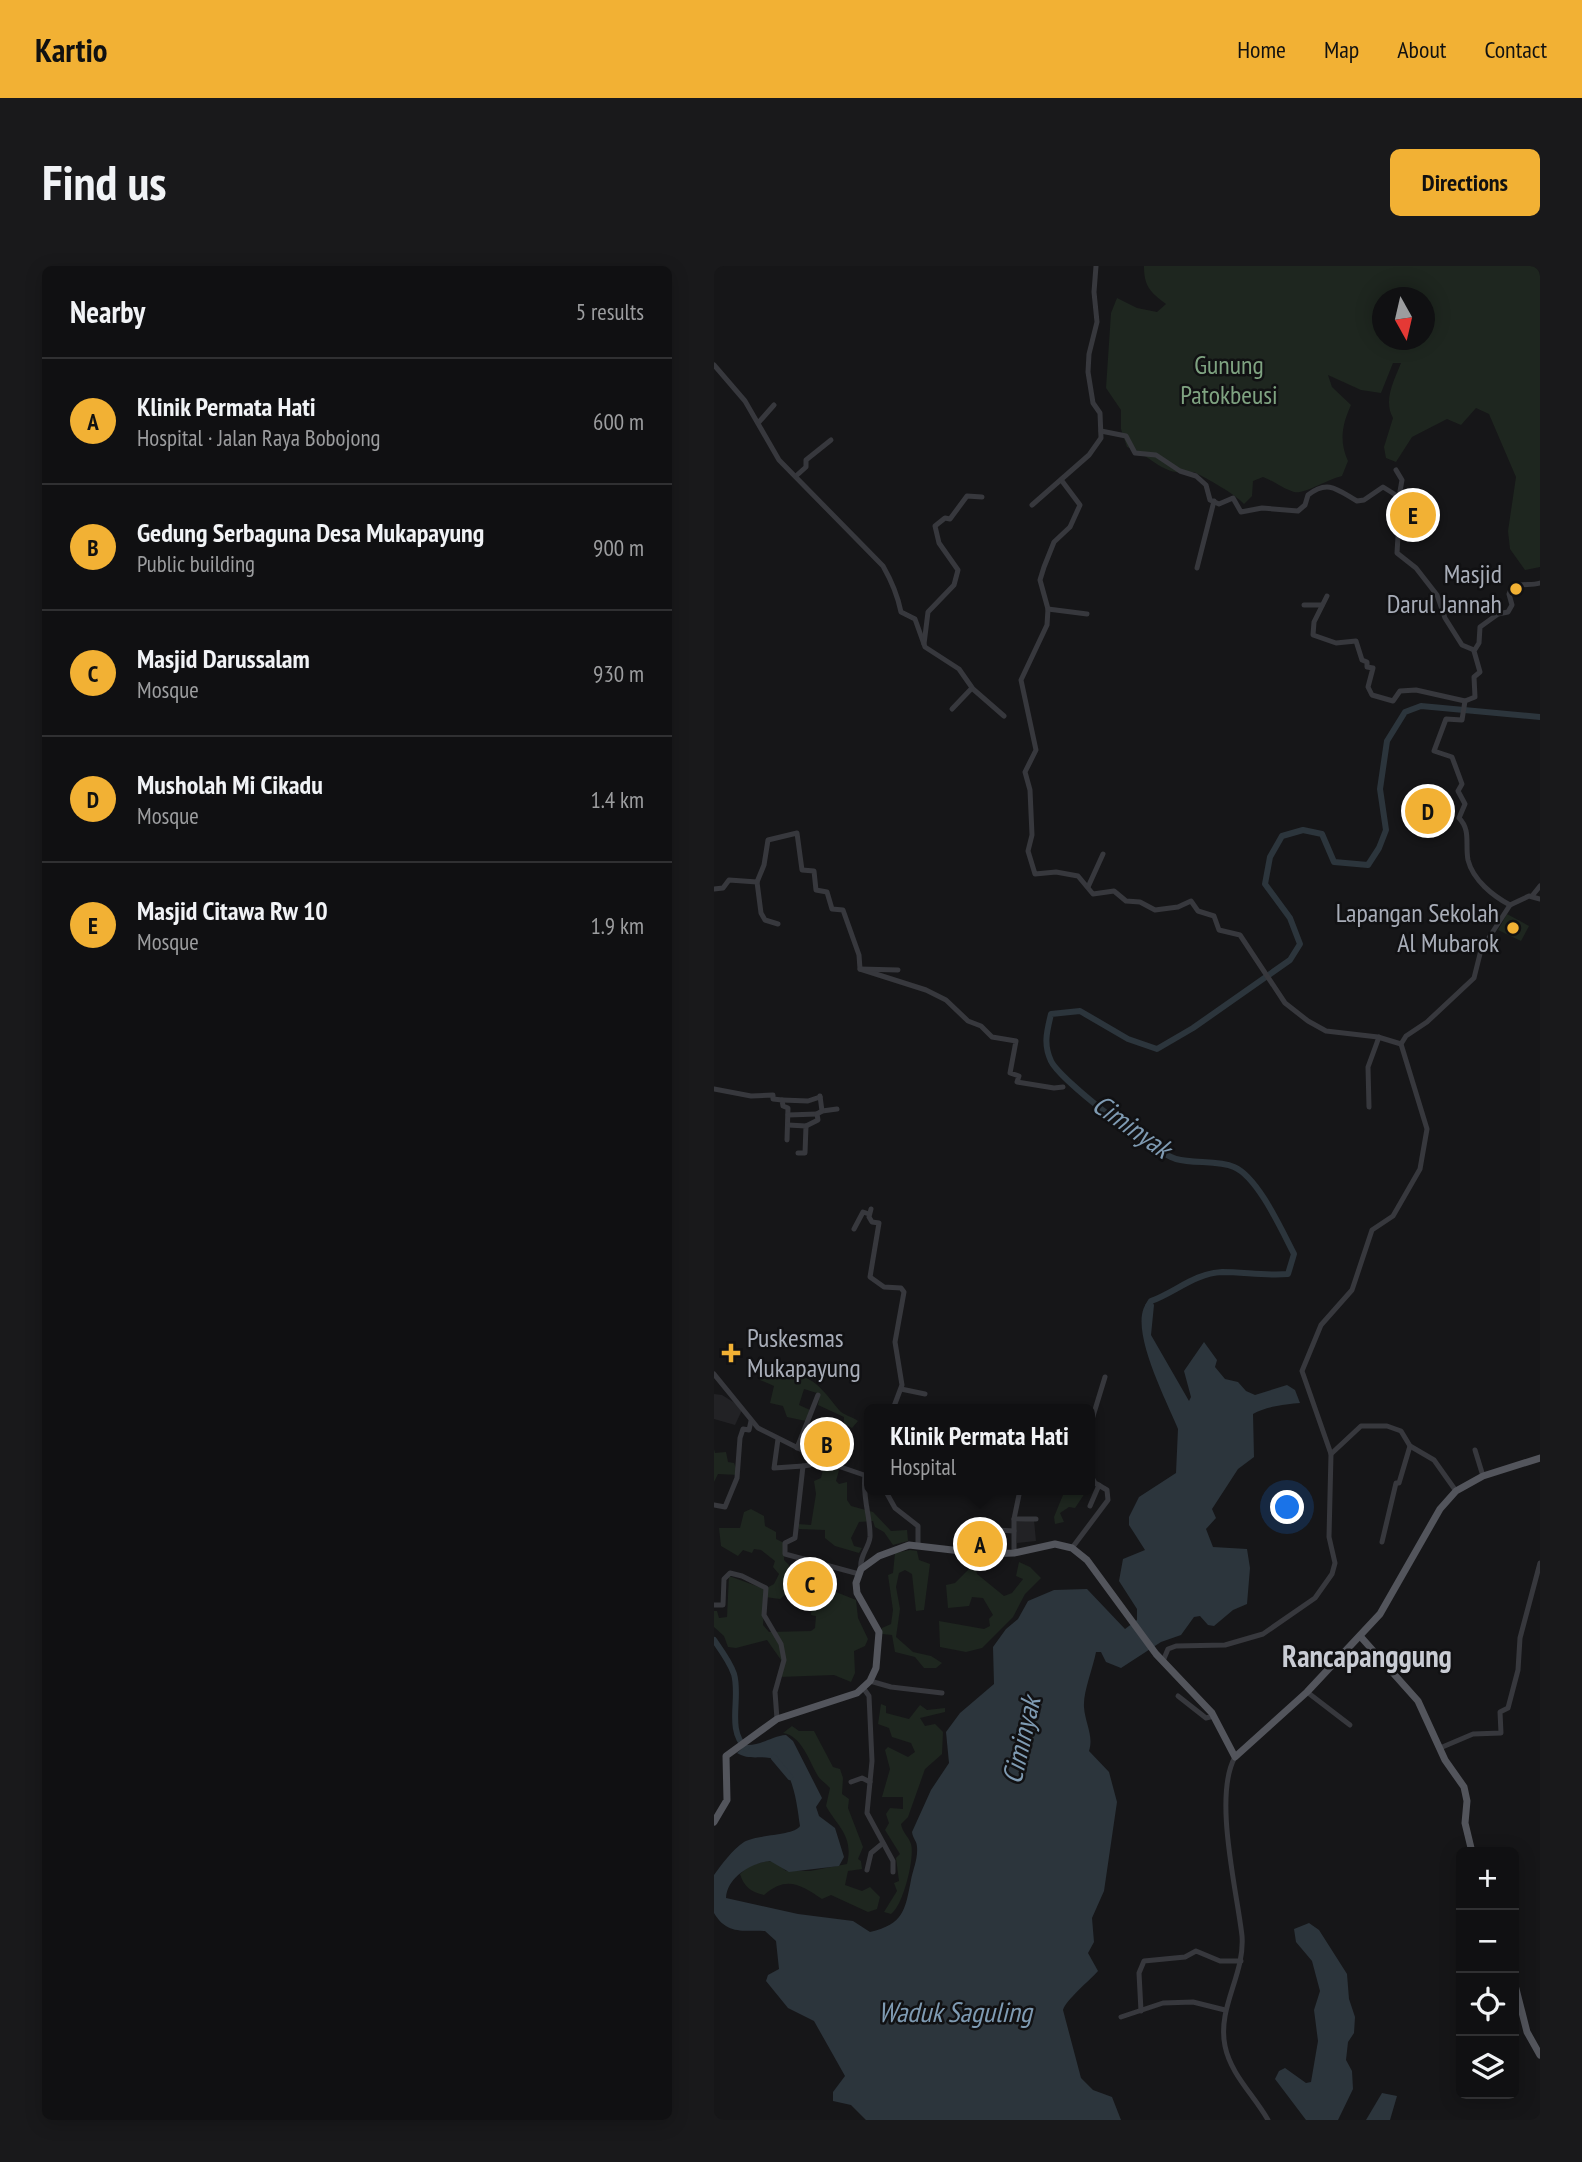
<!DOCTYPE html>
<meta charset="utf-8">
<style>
body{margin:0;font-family:"PT Sans Narrow",sans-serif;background:#19191b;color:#f1f3f6}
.controls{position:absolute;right:21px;bottom:21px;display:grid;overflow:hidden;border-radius:10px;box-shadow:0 4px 18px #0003}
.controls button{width:63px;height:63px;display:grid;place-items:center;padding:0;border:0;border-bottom:2px solid #303032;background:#101012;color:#f1f3f6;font:35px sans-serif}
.compass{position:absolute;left:658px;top:21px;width:63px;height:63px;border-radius:50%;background:#101012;box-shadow:0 4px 18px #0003;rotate:172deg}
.you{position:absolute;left:574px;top:1242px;width:24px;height:24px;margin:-18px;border:5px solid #fff;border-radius:50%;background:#1a73e8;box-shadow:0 0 0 10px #1a73e833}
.badge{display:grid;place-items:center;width:46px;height:46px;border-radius:50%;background:#f2b134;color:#111;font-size:23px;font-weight:700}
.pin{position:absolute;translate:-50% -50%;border:4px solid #fff;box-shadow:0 2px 7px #0006}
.popup{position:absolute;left:150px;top:1138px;width:231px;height:91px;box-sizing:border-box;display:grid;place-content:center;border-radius:10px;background:#101012;filter:drop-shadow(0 2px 5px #0005);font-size:23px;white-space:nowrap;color:#9c9d9f}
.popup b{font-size:26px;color:#f1f3f6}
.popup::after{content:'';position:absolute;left:50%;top:100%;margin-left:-14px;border:14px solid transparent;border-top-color:#101012}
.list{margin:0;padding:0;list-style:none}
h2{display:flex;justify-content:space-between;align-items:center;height:91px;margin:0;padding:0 28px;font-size:30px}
h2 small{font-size:23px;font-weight:400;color:#9c9d9f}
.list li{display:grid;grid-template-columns:46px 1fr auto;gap:21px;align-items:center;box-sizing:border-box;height:126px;padding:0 28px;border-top:2px solid #303032}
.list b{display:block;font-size:26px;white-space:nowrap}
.list p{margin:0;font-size:23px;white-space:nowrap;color:#9c9d9f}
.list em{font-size:23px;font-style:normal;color:#9c9d9f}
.icon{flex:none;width:38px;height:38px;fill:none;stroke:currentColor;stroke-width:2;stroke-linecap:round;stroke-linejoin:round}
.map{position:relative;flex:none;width:826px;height:1854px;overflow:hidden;border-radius:10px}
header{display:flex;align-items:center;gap:42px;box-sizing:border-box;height:98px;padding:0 35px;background:#f2b134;color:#111}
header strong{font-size:33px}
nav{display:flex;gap:38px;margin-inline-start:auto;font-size:24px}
.intro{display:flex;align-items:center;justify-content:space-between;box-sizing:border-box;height:168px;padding:0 42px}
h1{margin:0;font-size:49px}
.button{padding:18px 32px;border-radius:10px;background:#f2b134;color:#111;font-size:24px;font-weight:700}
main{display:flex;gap:42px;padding:0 42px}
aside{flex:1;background:#101012;border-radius:10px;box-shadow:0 4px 18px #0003}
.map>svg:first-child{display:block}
.built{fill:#222225}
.green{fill:#1e261f;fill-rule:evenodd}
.water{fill:#2c353c}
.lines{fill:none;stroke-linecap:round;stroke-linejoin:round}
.river{stroke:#2c353c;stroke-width:6}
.minor{stroke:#37383d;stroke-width:5}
.major{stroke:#53555c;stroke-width:7}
.poi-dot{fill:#f2b134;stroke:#111113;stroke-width:2.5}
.labels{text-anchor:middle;stroke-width:5;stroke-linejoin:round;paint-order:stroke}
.park-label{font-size:26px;fill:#7fa381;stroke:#111113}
.poi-label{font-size:26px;fill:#a8adb8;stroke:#111113;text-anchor:end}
.water-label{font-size:28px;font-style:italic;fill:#7f9bb3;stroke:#111113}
.quarter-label{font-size:30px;font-weight:bold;fill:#c9ccd4;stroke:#111113}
</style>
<header>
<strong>Kartio</strong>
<nav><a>Home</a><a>Map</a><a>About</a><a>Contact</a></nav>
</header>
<div class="intro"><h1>Find us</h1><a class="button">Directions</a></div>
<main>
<aside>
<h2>Nearby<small>5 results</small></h2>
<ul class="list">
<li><span class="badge">A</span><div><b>Klinik Permata Hati</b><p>Hospital · Jalan Raya Bobojong</p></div><em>600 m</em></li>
<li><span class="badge">B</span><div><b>Gedung Serbaguna Desa Mukapayung</b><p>Public building</p></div><em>900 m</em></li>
<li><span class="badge">C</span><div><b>Masjid Darussalam</b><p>Mosque</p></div><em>930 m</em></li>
<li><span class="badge">D</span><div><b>Musholah Mi Cikadu</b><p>Mosque</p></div><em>1.4 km</em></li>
<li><span class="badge">E</span><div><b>Masjid Citawa Rw 10</b><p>Mosque</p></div><em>1.9 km</em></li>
</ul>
</aside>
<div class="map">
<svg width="826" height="1854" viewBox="0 0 826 1854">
<rect width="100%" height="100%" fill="#161618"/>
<g class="built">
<polygon points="0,1128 8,1129 29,1142 21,1159 0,1153"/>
<polygon points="320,1254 322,1275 303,1277 301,1256"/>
</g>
<g class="green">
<path d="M430,0H826V301L811,304L796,283L794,265L802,211L775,148L762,142L747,159L733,153L698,171L682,196L672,192L670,181L679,152C669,134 680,115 687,97H679L667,127L647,124L614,109L618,121L637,139C628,159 625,175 634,195L628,210C614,213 589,229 580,226C569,223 560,215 549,211L539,215L538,230L530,238C521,228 494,213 480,206C447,211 441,191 413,181L407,163V144L392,122L397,47L403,32L423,42L443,46L452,38C436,26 430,20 430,0ZM668,32H710V74H668Z"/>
<polygon points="793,648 815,660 807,675 784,664"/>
<path d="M52,1098C69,1114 73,1104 88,1110C105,1116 114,1131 125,1144C129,1149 139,1151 144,1155L138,1162L130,1158V1151L104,1139L106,1128L90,1123L85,1139L96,1144L92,1155L73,1151L69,1140L56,1137L60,1120L46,1114Z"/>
<polygon points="0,1183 1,1187 12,1186 14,1196 20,1197 25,1209 4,1208 0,1216"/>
<polygon points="110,1199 125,1204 122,1215 125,1218 133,1216 133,1234 137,1240 159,1246 177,1265 193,1264 194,1275 179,1279 170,1266 161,1261 159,1255 145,1256 137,1272 140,1280 148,1282 145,1287 121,1280 111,1272 111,1264 85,1263 84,1258 97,1259 102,1228 100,1215 107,1212"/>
<polygon points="351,1224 373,1224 361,1242 355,1241 346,1247 350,1256 341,1258 340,1251"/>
<polygon points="37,1243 50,1250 51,1260 62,1266 62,1273 70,1277 70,1294 75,1299 77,1306 70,1315 71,1329 66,1333 51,1331 49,1359 55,1366 97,1365 101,1362 102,1350 97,1349 98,1336 91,1329 92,1327 122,1326 142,1334 144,1352 154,1373 151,1380 140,1385 141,1407 137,1416 120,1409 65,1411 67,1394 53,1374 22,1382 14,1381 10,1370 0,1361 0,1345 3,1345 5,1352 13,1351 15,1310 51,1323 60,1318 65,1308 59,1301 61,1295 47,1284 40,1283 38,1287 29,1284 24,1290 7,1280 5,1262 26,1262 30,1246"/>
<polygon points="196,1284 203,1285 205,1294 216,1298 210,1344 202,1345 198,1308 191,1304 185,1307 182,1321 186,1343 182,1371 199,1386 217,1390 228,1397 222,1402 210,1402 201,1391 181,1386 178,1369 168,1368 168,1362 177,1358 179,1344 174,1309 179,1307 181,1287"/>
<polygon points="305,1296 316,1301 327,1312 311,1328 299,1351 268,1382 252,1386 226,1381 225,1355 270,1363 276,1360 275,1353 279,1349 269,1332 258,1331 255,1340 234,1342 232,1319 241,1317 255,1303 262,1303 263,1308 290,1330 298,1327 309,1313 302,1310"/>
<path d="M167,1438L172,1440V1447L195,1453L206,1439L213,1444L231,1442V1446L206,1452L211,1460L221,1458L229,1466L228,1488L211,1503L194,1551L187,1558C188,1566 195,1571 197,1578C201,1592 189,1640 177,1648L170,1646L183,1625L180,1617L185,1615L182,1592L186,1588L171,1564L175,1557L172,1548L176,1542L189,1543V1531H168L176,1503L171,1484L174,1481L194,1491L201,1486L197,1477L178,1471L175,1462L164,1458Z"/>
<path d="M78,1460L85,1465H100L119,1501L126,1503L129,1512L128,1528L135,1533L134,1542L149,1581L144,1593L147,1595L148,1603L134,1605L131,1619L148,1625L156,1621L166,1631L163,1643L154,1646L117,1629L108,1633C87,1619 73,1609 50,1629C37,1626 30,1621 26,1608L35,1600L53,1595L62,1596L72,1605H96L133,1598C140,1570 123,1560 112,1540L116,1522C112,1517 107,1515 104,1510C95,1495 88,1470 69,1467Z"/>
</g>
<g class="water">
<path d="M437,1033L440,1039L437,1069L475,1135L477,1131L470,1105L490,1076L503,1094L501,1101L511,1113L524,1116L532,1125L541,1129L573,1119L581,1124L586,1137C574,1138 552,1140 539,1148L540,1191L524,1203L498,1243L502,1252L492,1263L499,1281L533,1283L536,1302L533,1338L519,1344L500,1360L494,1359L486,1350L480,1351L467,1369L447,1376L407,1402L392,1396L387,1386H382C379,1402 369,1426 370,1441C371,1457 380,1470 375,1485L395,1506L403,1536L390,1625L378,1652L380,1676L374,1687L384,1705C375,1715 352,1734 349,1744L367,1812L379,1824L398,1831L407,1854H152L137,1839L119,1835V1826L131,1810L100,1755L74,1742L52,1715L54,1709L65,1703L62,1675L51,1665C29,1664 13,1669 0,1647V1609C8,1598 18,1584 30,1576C44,1568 80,1570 86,1560C83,1539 79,1497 56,1492C44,1490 34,1494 23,1487L32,1479C46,1480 58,1470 72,1469L79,1475L108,1532L102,1541L105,1550L121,1562L130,1591L125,1600L75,1606L56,1595C36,1597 13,1612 12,1632L84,1648L139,1655L156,1666C190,1658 191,1644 197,1614C199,1603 204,1593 203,1581C203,1575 199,1573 198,1566L217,1524L235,1497L232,1466L246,1447L280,1418L279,1381L292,1363L304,1353L314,1335L340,1324L373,1323L411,1363L423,1354V1343L405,1315L409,1293L431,1284L415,1259V1251L425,1231L462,1207L464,1163C454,1137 408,1052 437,1033Z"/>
<polygon points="595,1657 605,1664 633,1708 635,1733 641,1751 640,1767 634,1776 632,1794 638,1805 639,1823 624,1854 592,1854 561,1813 565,1805 571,1802 592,1817 597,1816 604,1775 600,1744 606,1725 598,1695 582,1676 580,1663"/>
<polygon points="668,1827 683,1830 676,1854 652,1854"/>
</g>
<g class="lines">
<g class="river">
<path d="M434,1040L437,1035C460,1027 481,1007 508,1006C530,1006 552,1010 574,1008L580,988C568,965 544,911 520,901C504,894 480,898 462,893C440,887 346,814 337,795C329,778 333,765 337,748L366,745L414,773L443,783L479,762L576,694L586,678L576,652L551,618L556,591L568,570L589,564L608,568L620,596L654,599L665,582L672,564L666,523L673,475L691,446L707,440L826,451"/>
<path d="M0,1374C7,1384 16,1396 20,1408C27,1432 12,1464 32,1482"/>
<polyline points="60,1492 76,1511"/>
</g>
<g class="minor">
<path d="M0,99L31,135L65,194L169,300C177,314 184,331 187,346L201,353L211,381L245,403L259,423L290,450"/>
<polyline points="45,156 60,139"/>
<path d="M387,165L412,170L421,187L442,189L466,205L482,210L492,219L496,234L505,238L519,232L527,246L548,242L584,245L591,239L594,229C614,213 624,224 643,235L650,234L669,221L685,231"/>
<polyline points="682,204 688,214 685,231 697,264 684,270 683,287 702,302 723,329 731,352 748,379 760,384"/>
<polyline points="82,210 92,201 92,194 117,174"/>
<polyline points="348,215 366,239 356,261 340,276 330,301 326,314 334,343 333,359 307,414 322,484 311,506 316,524 318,569 314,585 321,608 342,606 364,610 379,628 400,625 412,635 426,636 441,644 464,641 477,635 484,645 500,650 505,664 526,669 571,737 594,755 612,765 664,771 687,778"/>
<polyline points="318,239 375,189 387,172 386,147 379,137 374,106 375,88 383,56 380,26 382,0"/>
<polyline points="483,302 500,235"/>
<polyline points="613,330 600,356 599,369 622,377 642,375 648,394 653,396 653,401 659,402 654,421 658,429 679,435 686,425 702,424 751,435"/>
<polyline points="590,339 608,339"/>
<polyline points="334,343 373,348"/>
<polyline points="210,378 214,346 240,319 244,304 225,277 221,260 231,252 236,253 253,230 268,231"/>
<polyline points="238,443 258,422"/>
<polyline points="43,616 47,647 51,654 64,658"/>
<polyline points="374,621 389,588"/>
<polyline points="0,623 9,622 15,614 43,616 50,599 54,574 83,567 88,604 100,605 102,624 113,626 118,643 129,644 145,689 146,703 212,724 232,734 254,755 267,760 278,771 302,775 296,807 305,810 303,816 340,822 349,821"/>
<polyline points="818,630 826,620"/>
<path d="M796,639C779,630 759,614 754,594C751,578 757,564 745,552L751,538L744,525L748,518L738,491L720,485L732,453L748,454L751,435L761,431L760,411L766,406L760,385L765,377L766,361L784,348L794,346L798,339L795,328C800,314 814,321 826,317"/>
<polyline points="146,703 184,704"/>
<polyline points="0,823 37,830 59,829 59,833 68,834 69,840 74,842 73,874"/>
<polyline points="68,834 94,835 106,831"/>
<polyline points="655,841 654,801 665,771"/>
<polyline points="108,845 123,843"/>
<polyline points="74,849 103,848"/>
<polyline points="74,859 92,860 91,887 84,887"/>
<polyline points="92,860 104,854 103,848 108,845 106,830"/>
<polyline points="157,943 155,951 158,956 165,957 156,1011 170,1021 187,1022 190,1026 181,1076 188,1119 179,1143"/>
<polyline points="140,963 149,946 155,948"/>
<polyline points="0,1108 44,1162 112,1196 156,1211"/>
<polyline points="187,1123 211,1128"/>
<polyline points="376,1160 391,1111"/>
<polyline points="64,1173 60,1202 89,1200"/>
<polyline points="83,1182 104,1129"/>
<polyline points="761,1184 769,1210"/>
<polyline points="617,1188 647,1160 673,1160 687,1165 696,1180 720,1194 742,1225"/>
<polyline points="97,1189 96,1199 89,1200 81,1272 71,1277 71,1288 145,1308"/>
<polyline points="171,1224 181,1242 204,1260 204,1279"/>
<polyline points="0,1239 11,1241 23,1212 26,1172 29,1163 35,1164 37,1155"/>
<polyline points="376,1240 385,1219"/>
<polyline points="300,1253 306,1224"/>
<polyline points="265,1263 300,1265"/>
<polyline points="668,1276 682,1217 685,1217 696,1180"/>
<polyline points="358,1282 394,1234 393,1224 381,1217 376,1208"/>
<polyline points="300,1287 300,1253 322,1253"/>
<path d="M147,1303C145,1290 155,1282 156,1271C157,1253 148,1231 151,1209"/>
<polyline points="0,1339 9,1339 10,1313 16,1307 28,1310 52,1322 50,1349 67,1378 70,1394 61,1426 63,1453"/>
<polyline points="449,1395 454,1383 462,1380 511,1379 549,1368 601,1332 618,1308 621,1297 615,1271 617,1188 588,1105 607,1059 638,1024 658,964 679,950 706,903 713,863 687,778 692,770 713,756 760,712 767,684 796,639 815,630 826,633"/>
<polyline points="156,1415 177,1421 228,1427"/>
<polyline points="150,1423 155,1430 158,1495 153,1547 179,1595 179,1606"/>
<polyline points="593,1426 636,1459"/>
<polyline points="464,1430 492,1452 500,1450"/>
<polyline points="726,1482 759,1468 787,1467 786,1446 794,1442 804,1404 806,1372 826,1297"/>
<path d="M521,1491C499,1530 523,1625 528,1670C531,1709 503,1741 511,1780C517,1809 540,1829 554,1854"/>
<polyline points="137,1516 148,1512 156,1516"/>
<polyline points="153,1604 157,1587 169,1577"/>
<polyline points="427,1745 425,1707 430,1695 471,1691 482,1685 506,1695 527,1695"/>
<polyline points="407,1751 449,1737 479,1736 511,1744"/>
</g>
<g class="major">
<polyline points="646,1370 704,1435 731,1494 750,1521 753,1535 751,1557 758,1586"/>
<polyline points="0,1556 13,1534 12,1490 63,1453 143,1427 156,1415 162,1402 165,1366 143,1327 142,1317 147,1303 165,1290 195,1279 273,1288 300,1287 341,1278 358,1282 373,1294 442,1388 498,1447 521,1491 593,1426 666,1348 726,1243 742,1225 769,1210 826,1192"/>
<polyline points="800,1715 813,1766 826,1789"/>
</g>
</g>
<g class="poi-dot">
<circle cx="802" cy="323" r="7"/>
<circle cx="799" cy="662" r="7"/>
<path d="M13.5 1076.5h7v7h7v7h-7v7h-7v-7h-7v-7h7z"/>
</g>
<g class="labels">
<g class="park-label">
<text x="515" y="108">Gunung<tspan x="515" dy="30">Patokbeusi</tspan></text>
</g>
<g class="poi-label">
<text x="788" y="317">Masjid<tspan x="788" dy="30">Darul Jannah</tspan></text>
<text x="785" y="656">Lapangan Sekolah<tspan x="785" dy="30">Al Mubarok</tspan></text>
<text x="33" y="1081" text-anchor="start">Puskesmas<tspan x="33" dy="30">Mukapayung</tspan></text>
</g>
<g class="water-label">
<text transform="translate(418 860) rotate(35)" y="10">Ciminyak</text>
<text transform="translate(307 1474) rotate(-77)" y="10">Ciminyak</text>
<text x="241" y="1756">Waduk Saguling</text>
</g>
<g class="quarter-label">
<text x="653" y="1401">Rancapanggung</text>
</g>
</g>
</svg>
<div class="controls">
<button>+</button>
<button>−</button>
<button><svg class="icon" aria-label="locate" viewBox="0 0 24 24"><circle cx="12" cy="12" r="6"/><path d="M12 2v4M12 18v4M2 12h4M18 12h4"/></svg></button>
<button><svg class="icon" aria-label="layers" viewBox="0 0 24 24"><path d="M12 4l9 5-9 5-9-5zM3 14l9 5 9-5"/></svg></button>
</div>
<svg class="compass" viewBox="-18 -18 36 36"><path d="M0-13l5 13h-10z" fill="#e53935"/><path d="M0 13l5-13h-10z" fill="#9c9d9f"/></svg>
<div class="you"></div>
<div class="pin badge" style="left:266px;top:1278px">A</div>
<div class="popup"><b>Klinik Permata Hati</b>Hospital</div>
<div class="pin badge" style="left:113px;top:1178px">B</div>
<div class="pin badge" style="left:96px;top:1318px">C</div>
<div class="pin badge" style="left:714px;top:545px">D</div>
<div class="pin badge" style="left:699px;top:249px">E</div>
</div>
</main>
